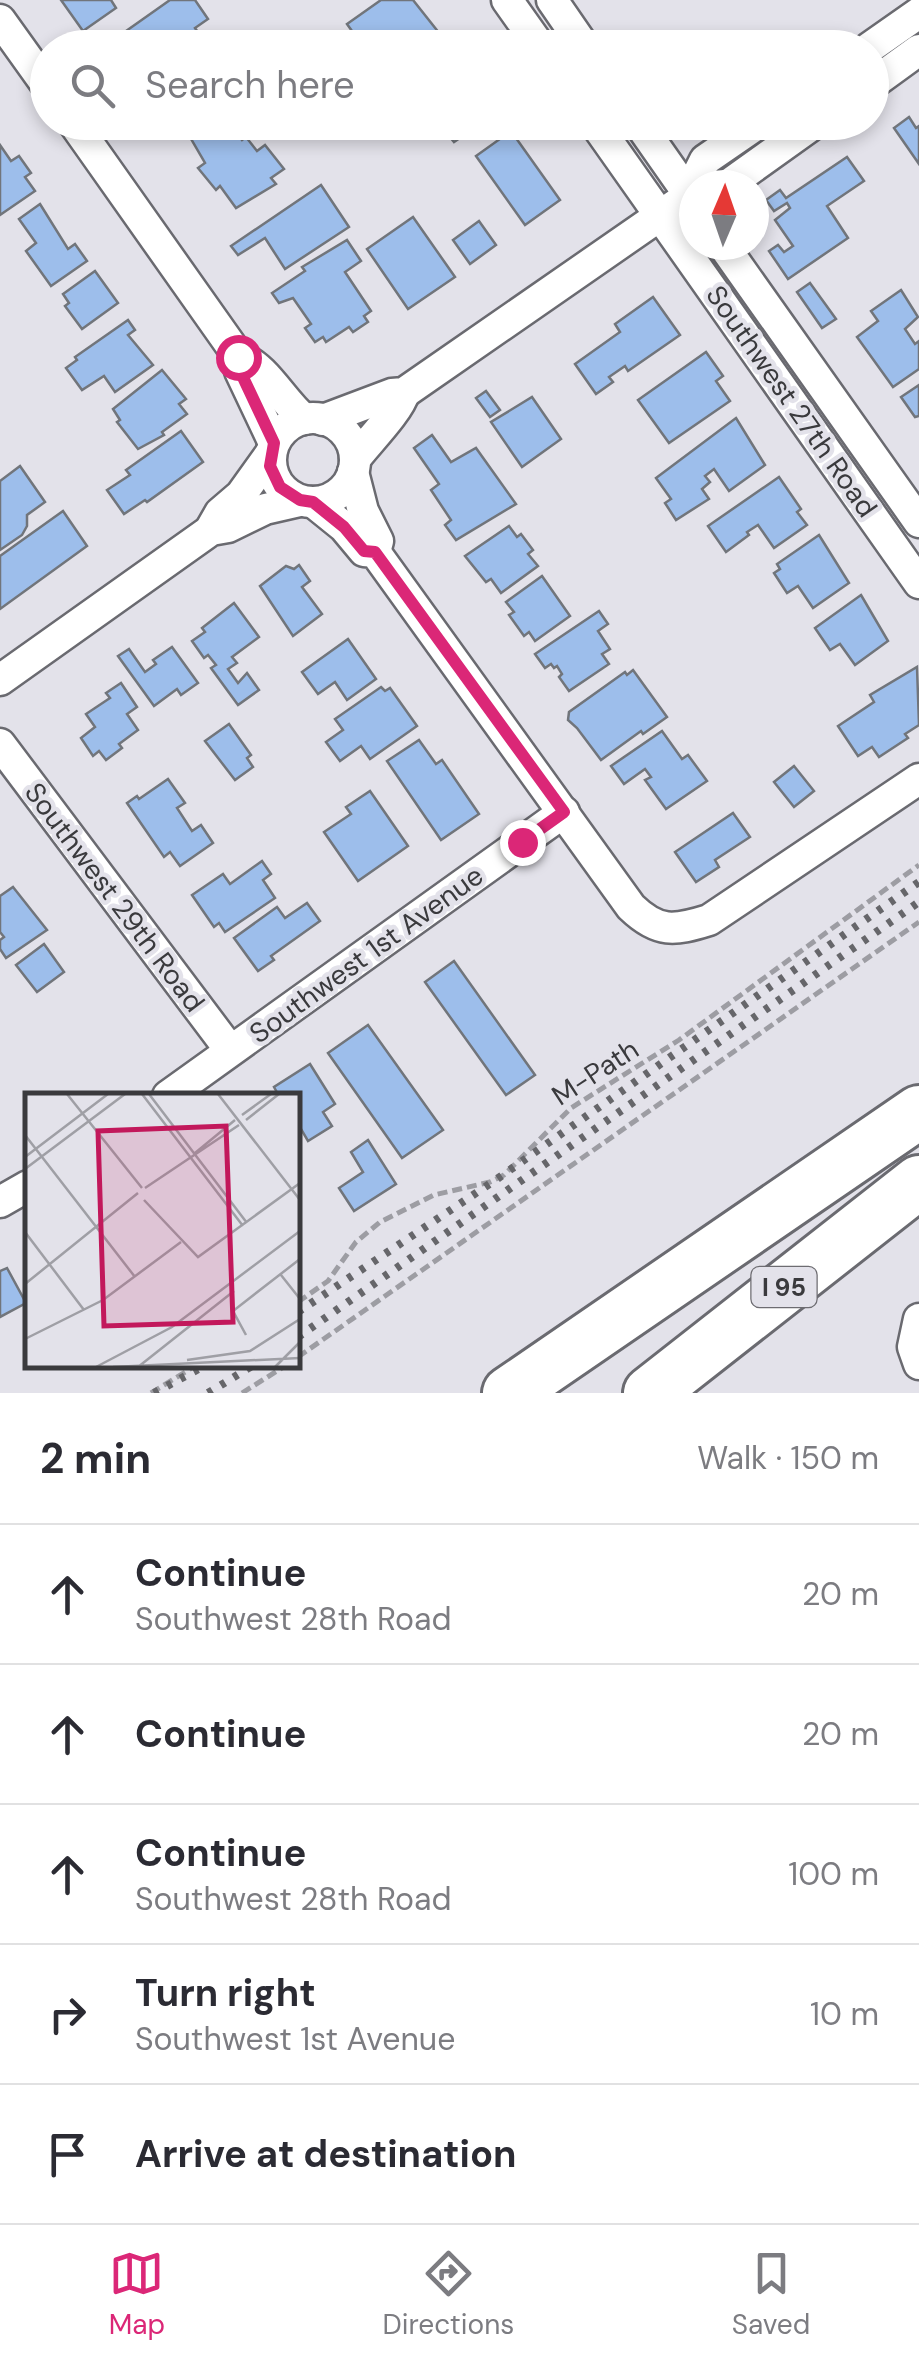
<!DOCTYPE html>
<meta charset="utf-8">
<style>
body{margin:0;font-family:"DM Sans",sans-serif;background:#f7f7f7;color:#2b2b33}
.compass{position:absolute;left:679px;top:170px;width:90px;height:90px;border-radius:50%;background:#fff;box-shadow:0 5px 15px #0003;rotate:2deg}
.stop{position:absolute;width:30px;height:30px;margin:-22px;border:8px solid #db2777;border-radius:50%;background:#fff}
.stop.end{background:#db2777;border-color:#fff;box-shadow:0 2px 10px #0008}
.list{margin:0;padding:0;list-style:none}
h2{display:flex;justify-content:space-between;align-items:center;height:130px;margin:0;padding:0 40px;font-size:42px}
h2 small{font-size:32px;font-weight:400;color:#7c7c81}
.list li{display:grid;grid-template-columns:65px 1fr auto;gap:30px;align-items:center;box-sizing:border-box;height:140px;padding:0 40px;border-top:2px solid #e1e1e2}
.list b{display:block;font-size:38px;white-space:nowrap}
.list p{margin:0;font-size:32px;white-space:nowrap;color:#7c7c81}
.list em{font-size:32px;font-style:normal;color:#7c7c81}
.icon{flex:none;width:55px;height:55px;fill:none;stroke:currentColor;stroke-width:2;stroke-linecap:round;stroke-linejoin:round}
.map{position:relative;flex:none;width:919px;height:1393px;overflow:hidden}
.search{position:absolute;background:#fff;box-shadow:0 5px 15px #0003;left:30px;right:30px;top:30px;height:110px;display:flex;align-items:center;gap:25px;box-sizing:border-box;padding:0 35px;border-radius:55px;color:#7c7c81;font-size:38px}
.sheet{height:830px;background:#fff}
nav{display:flex;justify-content:space-around;align-items:center;box-sizing:border-box;height:140px;border-top:2px solid #e1e1e2;background:#fff;font-size:28px;color:#7c7c81}
nav a{display:grid;justify-items:center;gap:5px}
nav .on{color:#db2777}
.map>svg:first-child{display:block}
.building{fill:#9dbeeb;stroke:#71757b;stroke-width:2.5}
.lines{fill:none;stroke-linecap:round;stroke-linejoin:round}
.street-casing{stroke:#6a6a70;stroke-width:35}
.highway-casing{stroke:#6a6a70;stroke-width:58}
.path{stroke:#9d9da3;stroke-width:5;stroke-dasharray:10 5;stroke-linecap:butt}
.street{stroke:#fff;stroke-width:30}
.highway{stroke:#fff;stroke-width:52}
.rail{stroke:#66666a;stroke-width:8;stroke-dasharray:5 10;stroke-linecap:butt}
.route{stroke:#db2777;stroke-width:12}
.labels{text-anchor:middle;stroke-width:9;stroke-linejoin:round;paint-order:stroke}
.shield{fill:#e3e2ea;stroke:#6d6c71;stroke-width:2.5}
.shield-label{font-size:25px;font-weight:bold;fill:#3a3a3d}
.street-label{font-size:28px;fill:#3a3a3d;stroke:#e3e2ea}
.inset-road{fill:none;stroke:#9f9fa5;stroke-width:2.5}
.view{fill:#c2185b;fill-opacity:0.15;stroke:#c2185b;stroke-width:5}
.inset-edge{fill:none;stroke:#3a3a3d;stroke-width:5}
</style>
<div class="map">
<svg width="919" height="1393" viewBox="0 0 919 1393">
<rect width="100%" height="100%" fill="#e3e2ea"/>
<g class="building">
<polygon points="61,0 111,0 116,8 83,31"/>
<polygon points="170,0 195,0 208,19 195,28 202,38 189,48 102,48"/>
<polygon points="381,0 413,0 451,48 364,48 347,24"/>
<polygon points="909,117 916,128 919,126 919,164 894,128"/>
<polygon points="217,122 223,131 230,125 242,140 246,137 257,151 265,145 284,169 271,178 276,184 236,208 220,186 216,190 198,168 205,163 190,137 209,123 210,126"/>
<polygon points="438,122 483,122 454,142"/>
<polygon points="511,131 560,200 525,225 476,156"/>
<polygon points="0,145 11,161 19,156 31,173 25,177 35,191 0,215"/>
<polygon points="847,157 864,181 827,206 848,238 788,279 769,251 778,245 784,252 793,246 775,220 790,208 787,203 774,211 766,200 780,190 786,198"/>
<polygon points="321,185 349,227 285,269 265,238 238,255 231,246"/>
<polygon points="40,204 68,249 75,244 87,261 51,286 26,251 36,243 19,219"/>
<polygon points="413,217 455,277 408,309 367,249"/>
<polygon points="479,221 496,245 470,264 453,240"/>
<polygon points="347,240 361,261 345,272 371,311 364,316 368,322 353,332 349,327 326,342 323,337 315,342 305,328 311,324 293,298 279,303 272,293 305,271 302,267"/>
<polygon points="95,271 118,303 82,329 65,306 69,303 63,294"/>
<polygon points="810,283 836,319 822,328 797,292"/>
<polygon points="901,290 918,317 905,329 915,344 919,341 919,369 893,387 857,337 878,321 871,311"/>
<polygon points="653,297 680,335 628,371 625,366 609,377 613,382 596,394 575,364 620,332 615,324"/>
<polygon points="128,320 135,330 128,335 153,365 115,392 104,376 82,390 66,368 77,360 75,357"/>
<polygon points="706,352 723,376 716,381 730,401 669,443 638,400"/>
<polygon points="162,370 186,399 179,404 187,414 162,432 164,435 138,449 117,422 120,420 113,409"/>
<polygon points="919,385 919,416 915,417 901,397"/>
<polygon points="486,391 500,410 490,417 476,398"/>
<polygon points="532,397 561,439 522,467 491,422"/>
<polygon points="736,418 765,465 729,491 714,469 705,476 710,482 702,489 709,499 676,520 665,503 671,499 656,478"/>
<polygon points="181,431 203,462 147,502 145,500 124,514 107,490 130,475 126,470"/>
<polygon points="432,435 451,462 476,448 516,504 456,540 445,525 451,520 431,490 439,484 414,448"/>
<polygon points="20,466 45,502 27,515 27,526 22,535 0,550 0,481"/>
<polygon points="779,477 801,509 797,512 807,525 774,548 758,525 747,532 749,535 726,552 708,526"/>
<polygon points="63,511 87,546 0,609 0,556"/>
<polygon points="509,526 517,537 521,534 533,550 528,554 538,566 501,593 491,579 486,582 465,556"/>
<polygon points="819,535 849,583 813,608 798,586 787,593 774,573 780,569 777,564"/>
<polygon points="299,565 310,581 302,587 322,614 293,636 260,586 286,566 294,569"/>
<polygon points="542,576 570,616 535,641 529,632 524,636 509,615 514,612 506,602"/>
<polygon points="861,595 888,641 855,665 840,644 830,650 815,628"/>
<polygon points="234,603 259,637 232,657 237,663 228,669 238,683 247,673 259,690 238,705 211,668 216,665 208,655 204,658 192,641 205,632 202,628"/>
<polygon points="599,611 608,624 598,631 610,649 602,654 609,664 569,691 559,677 562,674 557,666 554,668 551,664 545,668 535,654"/>
<polygon points="348,639 376,679 347,700 335,682 318,694 302,672"/>
<polygon points="172,647 198,683 181,695 177,689 154,706 118,656 129,649 145,672 156,664 153,660"/>
<polygon points="917,667 919,725 905,734 908,738 879,757 872,747 858,756 838,726 874,702 870,695"/>
<polygon points="633,670 667,717 643,734 641,731 601,760 577,728 568,720 569,712 625,672 627,675"/>
<polygon points="121,683 137,707 127,714 138,730 119,744 122,748 106,760 99,751 93,756 81,738 95,727 86,714 110,698 106,693"/>
<polygon points="381,687 385,691 390,688 417,726 370,759 361,746 340,761 326,742 343,730 335,719"/>
<polygon points="229,724 251,755 247,758 253,767 235,780 205,741"/>
<polygon points="662,731 682,759 688,755 707,781 666,809 645,780 651,777 645,769 624,784 611,766"/>
<polygon points="419,740 436,764 442,760 479,814 441,840 387,761"/>
<polygon points="794,766 814,791 794,807 774,782"/>
<polygon points="168,779 185,803 177,808 192,831 201,825 213,843 180,866 170,852 164,857 127,803 137,796 139,799"/>
<polygon points="370,791 408,846 358,881 324,832 351,814 346,807"/>
<polygon points="733,813 750,837 715,860 719,867 696,882 675,852"/>
<polygon points="262,861 271,874 263,880 275,898 225,932 219,923 214,927 192,895 223,874 230,884"/>
<polygon points="13,887 47,930 6,958 0,949 0,940 4,937 0,932 0,896"/>
<polygon points="307,903 320,921 271,956 274,960 258,971 234,938 277,907 285,918"/>
<polygon points="44,944 64,972 37,992 16,965"/>
<polygon points="454,961 535,1075 506,1095 425,982"/>
<polygon points="368,1025 443,1130 402,1158 328,1053"/>
<polygon points="310,1064 335,1104 323,1112 332,1126 308,1141 298,1124 298,1096 279,1096 274,1087"/>
<polygon points="368,1140 396,1184 354,1211 339,1188 363,1172 351,1152"/>
<polygon points="7,1268 26,1303 0,1317 0,1271"/>
</g>
<g class="lines">
<g class="street-casing">
<g id="street">
<polyline points="507,0 541,48"/>
<polyline points="552,0 585,48"/>
<polyline points="0,20 48,87"/>
<polyline points="869,48 919,13"/>
<polyline points="872,84 919,50"/>
<polyline points="73,122 239,357 240,371 274,443"/>
<polyline points="594,122 919,583"/>
<polyline points="638,122 694,202"/>
<polyline points="728,185 816,122"/>
<polyline points="688,194 705,160 760,122"/>
<polyline points="723,245 919,522"/>
<path d="M241,358C266,367 283,402 304,419"/>
<circle cx="313" cy="460" r="42"/>
<polyline points="323,420 392,394 404,393 694,192"/>
<path d="M355,459C368,442 399,411 404,393"/>
<polyline points="353,472 363,511 378,541 375,552"/>
<path d="M313,502L344,527L364,551L375,552L631,907C658,933 674,931 709,920L919,779"/>
<polyline points="212,527 220,513 241,495 271,453"/>
<polyline points="0,680 211,530 228,527 265,509 300,501"/>
<polyline points="0,744 230,1050"/>
<polyline points="168,1096 564,812"/>
<polyline points="0,1202 28,1186"/>
<polyline points="919,1319 913,1347 919,1364"/>
</g>
</g>
<g class="highway-casing">
<g id="highway">
<polyline points="509,1393 919,1112"/>
<polyline points="650,1393 919,1182"/>
</g>
</g>
<g class="path">
<polyline points="298,1302 328,1281 356,1242 380,1222 434,1195 490,1182 504,1175 571,1108 679,1040 919,865"/>
<polyline points="298,1357 919,922"/>
<polyline points="151,1393 195,1366"/>
<polyline points="242,1393 285,1366"/>
</g>
<use href="#street" class="street"/>
<use href="#highway" class="highway"/>
<g class="rail">
<polyline points="298,1312 497,1179 919,882"/>
<polyline points="298,1337 919,902"/>
<polyline points="154,1393 204,1366"/>
<polyline points="208,1393 252,1366"/>
</g>
</g>
<g class="lines">
<polyline class="route" points="238,357 240,371 274,443 270,466 280,487 300,500 313,502 344,527 364,551 375,552 564,812 522,842"/>
</g>
<g class="labels">
<rect class="shield" x="751.5" y="1267" width="65" height="40" rx="8"/>
<g class="shield-label">
<text x="784" y="1296">I 95</text>
</g>
<g class="street-label">
<text transform="translate(792 401) rotate(55)" y="10">Southwest 27th Road</text>
<text transform="translate(115 897) rotate(53)" y="10">Southwest 29th Road</text>
<text transform="translate(366 954) rotate(-36)" y="10">Southwest 1st Avenue</text>
<text transform="translate(595 1072) rotate(-33)" y="10">M-Path</text>
</g>
</g>
<g transform="translate(25 1093)">
<rect width="275" height="275" fill="#e3e2ea"/>
<path class="inset-road" d="M42,1L117,95M117,1L218,133M124,1L222,130M193,1L275,107M217,22L246,1M221,27L254,1M0,42L110,184M170,60L210,27M0,64L83,1M0,76L100,1M120,95L214,32M119,107L173,164L275,90M0,139L59,217M256,182L275,206M0,191L113,100M221,242L208,218L275,166M0,246L78,207L156,149M162,267L225,258L275,226M71,274L147,234L275,138M88,274L275,265M113,274L209,198M250,274L275,249"/>
<path class="view" d="M201,33L208,229L79,233L73,38Z"/>
<rect width="275" height="275" class="inset-edge"/>
</g>
</svg>
<svg class="compass" viewBox="-18 -18 36 36"><path d="M0-13l5 13h-10z" fill="#e53935"/><path d="M0 13l5-13h-10z" fill="#7c7c81"/></svg>
<div class="stop" style="left:238px;top:357px"></div>
<div class="stop end" style="left:522px;top:842px"></div>
<div class="search"><svg class="icon" aria-label="search" viewBox="0 0 24 24"><circle cx="10" cy="10" r="6"/><path d="M15 15l6 6"/></svg>Search here</div>
</div>
<section class="sheet">
<h2>2 min<small>Walk · 150 m</small></h2>
<ul class="list">
<li><svg class="icon" aria-label="ahead" viewBox="0 0 24 24"><path d="M12 20V5M6 11l6-6 6 6"/></svg><div><b>Continue</b><p>Southwest 28th Road</p></div><em>20 m</em></li>
<li><svg class="icon" aria-label="ahead" viewBox="0 0 24 24"><path d="M12 20V5M6 11l6-6 6 6"/></svg><div><b>Continue</b></div><em>20 m</em></li>
<li><svg class="icon" aria-label="ahead" viewBox="0 0 24 24"><path d="M12 20V5M6 11l6-6 6 6"/></svg><div><b>Continue</b><p>Southwest 28th Road</p></div><em>100 m</em></li>
<li><svg class="icon" aria-label="right" viewBox="0 0 24 24"><path d="M7 20v-9h11M14 6l5 5-5 5"/></svg><div><b>Turn right</b><p>Southwest 1st Avenue</p></div><em>10 m</em></li>
<li><svg class="icon" aria-label="arrive" viewBox="0 0 24 24"><path d="M6 21V4h12l-3 4 3 4H6"/></svg><div><b>Arrive at destination</b></div></li>
</ul>
</section>
<nav>
<a class="on"><svg class="icon" aria-label="map" viewBox="0 0 24 24"><path d="M3 6l6-2 6 2 6-2v14l-6 2-6-2-6 2zM9 4v14M15 6v14"/></svg>Map</a>
<a><svg class="icon" aria-label="directions" viewBox="0 0 24 24"><path d="M12 3l9 9-9 9-9-9zM9 14v-3h6M13 9l2 2-2 2"/></svg>Directions</a>
<a><svg class="icon" aria-label="saved" viewBox="0 0 24 24"><path d="M7 4h10v16l-5-4-5 4z"/></svg>Saved</a>
</nav>
